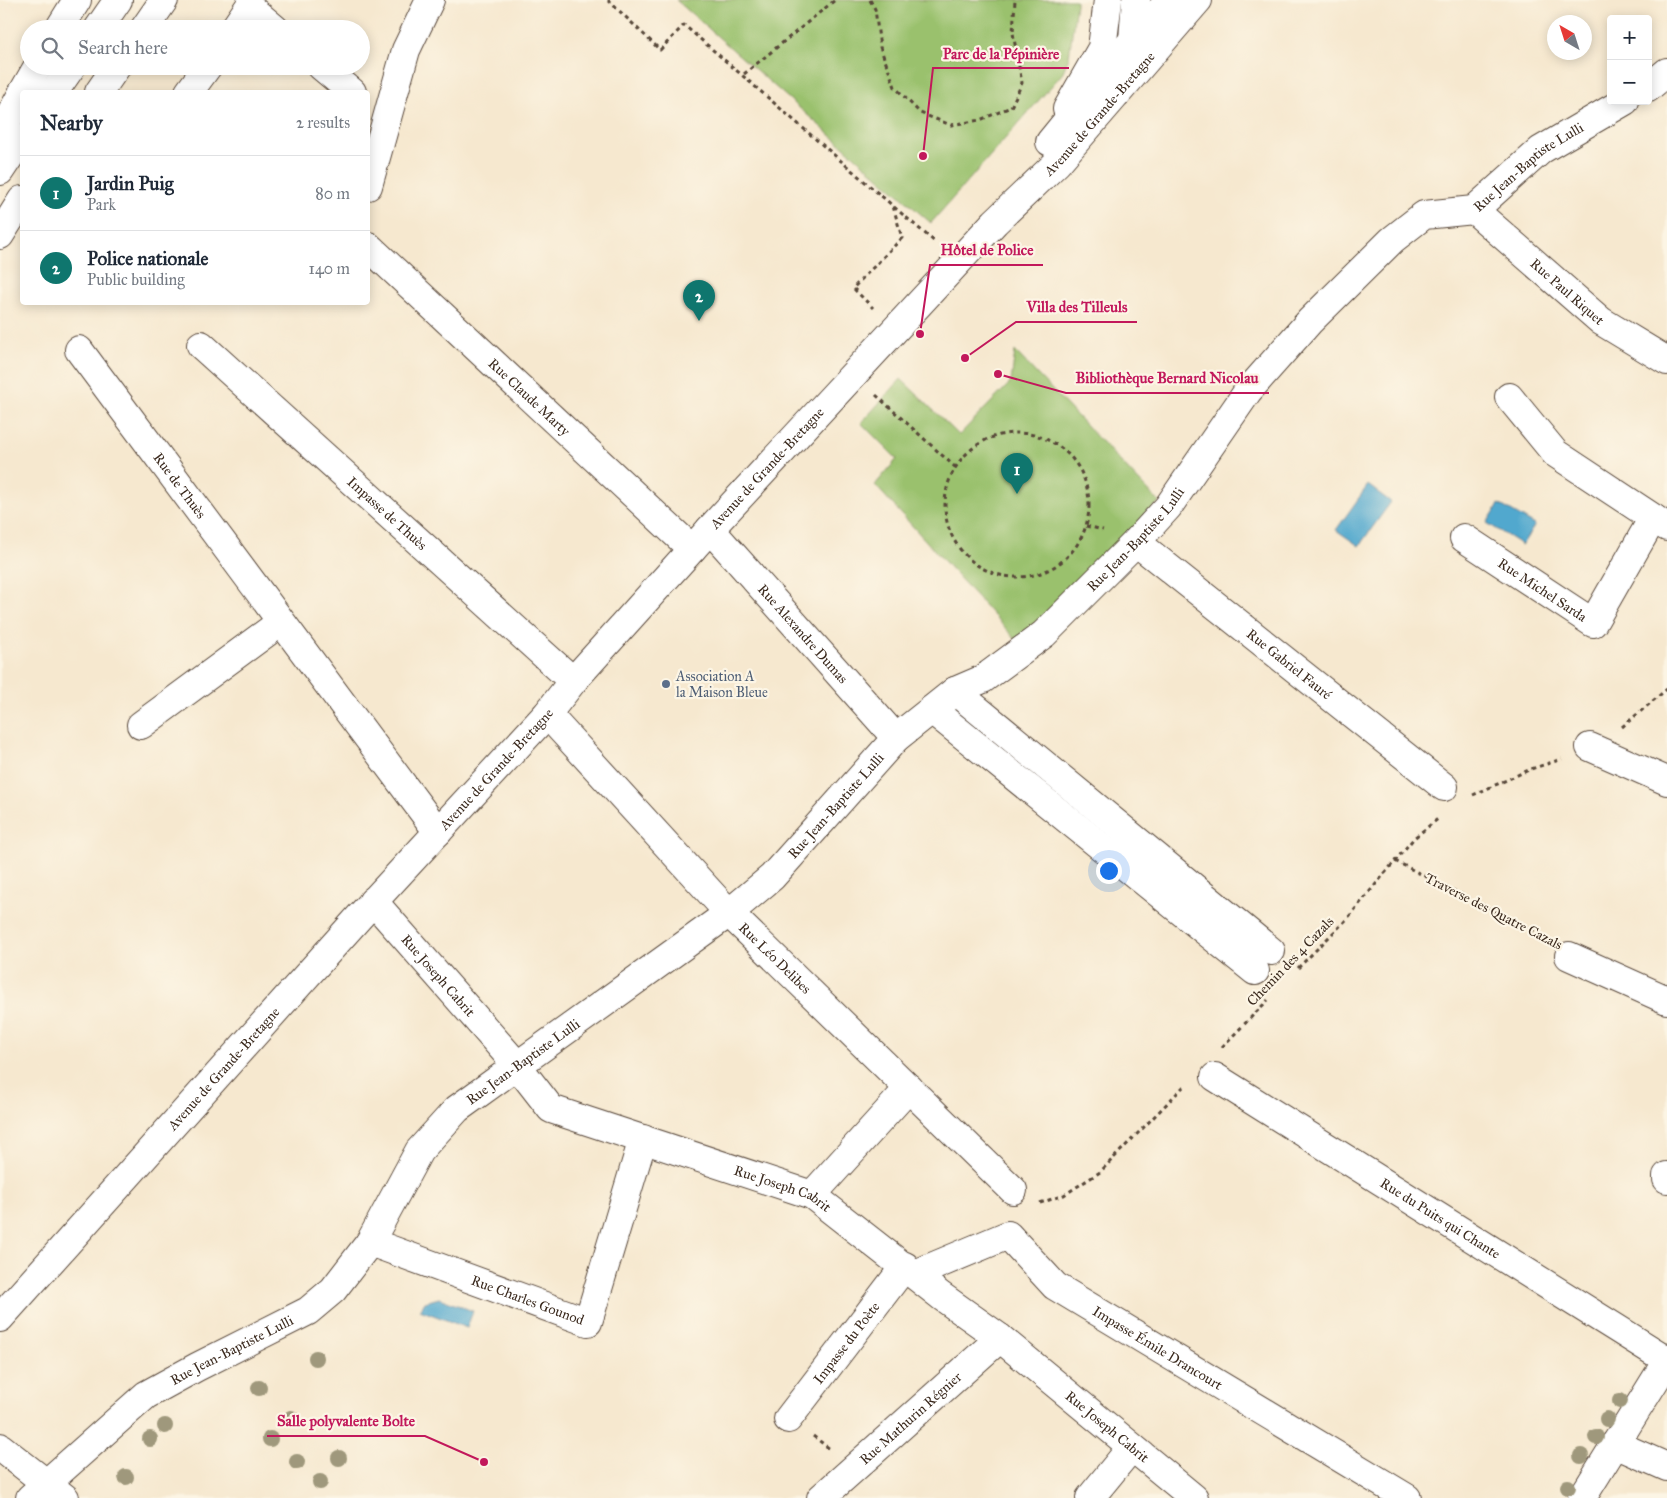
<!DOCTYPE html>
<meta charset="utf-8">
<style>
body{margin:0;font-family:"IM FELL Great Primer",serif;background:#f2f2f3;color:#1f2937}
.controls{position:absolute;right:15px;top:15px;display:grid;overflow:hidden;border-radius:5px;box-shadow:0 2px 12px #0003}
.controls button{width:45px;height:45px;display:grid;place-items:center;padding:0;border:0;border-bottom:1px solid #e0e1e3;background:#fff;color:#1f2937;font:25px sans-serif}
.compass{position:absolute;left:1547px;top:15px;width:45px;height:45px;border-radius:50%;background:#fff;box-shadow:0 2px 12px #0003;rotate:321deg}
.you{position:absolute;left:1108px;top:870px;width:18px;height:18px;margin:-12px;border:4px solid #fff;border-radius:50%;background:#1a73e8;box-shadow:0 0 0 8px #1a73e833}
.badge{display:grid;place-items:center;width:32px;height:32px;border-radius:50%;background:#0f766e;color:#fff;font-size:16px;font-weight:700}
.pin{position:absolute;translate:-50% -41px;filter:drop-shadow(0 1px 2px #0008)}
.pin::after{content:'';position:absolute;top:26px;width:18px;height:15px;background:inherit;clip-path:polygon(0 0,100% 0,50% 100%)}
.list{margin:0;padding:0;list-style:none}
h2{display:flex;justify-content:space-between;align-items:center;height:65px;margin:0;padding:0 20px;font-size:21px}
h2 small{font-size:16px;font-weight:400;color:#747a83}
.list li{display:grid;grid-template-columns:32px 1fr auto;gap:15px;align-items:center;box-sizing:border-box;height:75px;padding:0 20px;border-top:1px solid #e0e1e3}
.list b{display:block;font-size:19px;white-space:nowrap}
.list p{margin:0;font-size:16px;white-space:nowrap;color:#747a83}
.list em{font-size:16px;font-style:normal;color:#747a83}
.icon{flex:none;width:28px;height:28px;fill:none;stroke:currentColor;stroke-width:2;stroke-linecap:round;stroke-linejoin:round}
.map{position:relative;flex:none;width:1667px;height:1498px;overflow:hidden}
.search{position:absolute;background:#fff;box-shadow:0 2px 12px #0003;left:20px;top:20px;width:350px;height:55px;display:flex;align-items:center;gap:12px;box-sizing:border-box;padding:0 18px;border-radius:28px;color:#747a83;font-size:19px}
.panel{position:absolute;background:#fff;box-shadow:0 2px 12px #0003;left:20px;top:90px;width:350px;height:215px;border-radius:5px}
.map>svg:first-child{display:block}
.green{fill:#9ac16d;stroke:#6a7646}
.water{fill:#51a8ce;stroke:#466976}
.lines{fill:none;stroke-linecap:round;stroke-linejoin:round}
.minor-casing{stroke:#574639;stroke-width:30}
.major-casing{stroke:#574639;stroke-width:30}
.highway-casing{stroke:#574639;stroke-width:30}
.path{stroke:#574639;stroke-width:3;stroke-dasharray:4 4;stroke-linecap:butt}
.minor{stroke:#fff;stroke-width:28}
.major{stroke:#fff;stroke-width:28}
.highway{stroke:#fff;stroke-width:28}
.tree{fill:#9f987b}
.service-dot{fill:#5c6f8a;stroke:#fcf5e5;stroke-width:2}
.labels{text-anchor:middle;stroke-width:4.5;stroke-linejoin:round;paint-order:stroke}
.street-label{font-size:14px;fill:#3b2a1e;stroke:#fcf5e5}
.service-label{font-size:14px;fill:#4e5e75;stroke:#fcf5e5;text-anchor:start}
.leader{fill:none;stroke:#c2185b;stroke-width:2}
.callout-dot{fill:#c2185b;stroke:#fcf5e5;stroke-width:2}
.callout-label{font-size:15px;text-anchor:middle;font-weight:bold;fill:#c2185b;stroke:#fcf5e5;stroke-width:4.5;stroke-linejoin:round;paint-order:stroke}
</style>
<div class="map">
<svg width="1667" height="1498" viewBox="0 0 1667 1498">
<rect width="100%" height="100%" fill="#fcf5e5"/>
<filter id="ink" filterUnits="userSpaceOnUse"><feTurbulence type="fractalNoise" baseFrequency=".02" numOctaves="2"/><feDisplacementMap in="SourceGraphic" scale="10" xChannelSelector="R" yChannelSelector="G"/><feConvolveMatrix kernelMatrix="1 2 1 2 8 2 1 2 1" color-interpolation-filters="sRGB"/></filter>
<filter id="wash" filterUnits="userSpaceOnUse"><feTurbulence type="fractalNoise" baseFrequency=".0096" numOctaves="4" result="noise"/><feDisplacementMap in="SourceGraphic" scale="20" xChannelSelector="R" yChannelSelector="G"/><feGaussianBlur stdDeviation="1.12" result="paint"/><feColorMatrix in="noise" values="0 0 0 0 0 0 0 0 0 0 0 0 0 0 0 0 0 1.4 0 .05"/><feComposite in="paint" operator="in"/></filter>
<g filter="url(#wash)">
<rect width="100%" height="100%" fill="#f6e8cf"/>
<g class="green">
<polygon points="676,0 1076,0 1076,4 1069,57 1062,74 931,223"/>
<polygon points="1015,351 1159,502 1017,641 875,485 897,459 861,423 901,379 959,435 1011,382"/>
</g>
<g class="water">
<polygon points="1368,485 1391,502 1359,546 1336,530"/>
<polygon points="1499,504 1535,525 1522,545 1487,523"/>
<polygon points="439,1298 473,1311 467,1328 420,1310 425,1302"/>
</g>
</g>
<g filter="url(#ink)">
<g class="lines">
<g class="minor-casing">
<g id="minor">
<polyline points="234,29 249,7 275,29"/>
<polyline points="1129,54 1133,40 1136,0"/>
<polyline points="321,66 352,92"/>
<polyline points="1648,88 1667,72"/>
<polyline points="189,92 208,66"/>
<polyline points="1067,109 1102,48 1108,0"/>
<polyline points="368,186 406,50 430,0"/>
<path id="s1" d="M1474,210L1601,321L1667,361"/>
<path id="s2" d="M368,246L692,549"/>
<path id="s3" d="M201,345L573,681"/>
<path id="s4" d="M79,350L438,832"/>
<polyline points="1509,397 1555,453 1667,527"/>
<path id="s5" d="M710,529L896,738"/>
<path id="s6" d="M1464,538L1593,623L1653,518"/>
<path id="s7" d="M1136,542L1444,787"/>
<polyline points="955,691 1271,951"/>
<polyline points="932,710 1255,971"/>
<path id="s8" d="M547,714L729,913L1013,1190"/>
<polyline points="141,725 281,622"/>
<polyline points="1590,747 1667,781"/>
<path id="s9" d="M373,901L516,1064L551,1109L812,1195L941,1296L1000,1338L1194,1498"/>
<polyline points="1569,956 1667,1000"/>
<path id="s10" d="M1215,1077L1667,1360"/>
<polyline points="1667,1176 1667,1179"/>
<polyline points="812,1195 909,1088"/>
<path id="s11" d="M370,1242L588,1322L643,1139"/>
<path id="s12" d="M915,1274L1008,1235L1055,1286L1407,1498"/>
<path id="s13" d="M788,1419L905,1266"/>
<polyline points="1615,1444 1667,1467"/>
<polyline points="0,1447 65,1498"/>
<path id="s14" d="M30,1498L146,1395L197,1367L308,1311L333,1290L370,1242L419,1151L457,1109L729,913L772,877L896,738L955,691L983,679L1044,634L1136,542L1168,507L1248,391L1310,321L1392,240L1424,215L1474,210L1541,150L1625,101"/>
<path id="s15" d="M821,1498L1000,1338"/>
<polyline points="1090,1498 1131,1448"/>
<polyline points="1582,1498 1667,1361"/>
</g>
</g>
<g class="major-casing">
<g id="major">
<polyline points="1050,142 1133,40 1170,0"/>
<path id="s16" d="M0,1318L361,915L547,714L573,681L710,529L995,222L1057,163L1198,0"/>
</g>
</g>
<g class="highway-casing">
<g id="highway">
<polyline points="59,29 77,0"/>
<polyline points="98,29 118,0"/>
<polyline points="144,29 164,0"/>
<polyline points="23,92 38,66"/>
<polyline points="54,92 72,66"/>
<polyline points="99,92 117,66"/>
<polyline points="0,134 22,94"/>
<polyline points="0,171 22,138"/>
<polyline points="0,235 22,200"/>
</g>
</g>
<g class="path">
<polyline points="608,0 660,50 684,25 893,206 902,238 853,288 873,308"/>
<polyline points="870,0 875,9 880,47 895,87 920,113 951,125 980,120 1011,107 1022,83 1013,33 1015,0"/>
<polyline points="744,74 835,0"/>
<polyline points="894,207 935,242"/>
<polyline points="876,395 955,467"/>
<circle cx="1017" cy="505" r="72"/>
<polyline points="1086,526 1103,530"/>
<polyline points="1622,727 1667,689"/>
<polyline points="1473,795 1531,769 1562,759"/>
<polyline points="1395,861 1546,937"/>
<polyline points="1298,968 1347,919 1414,838 1439,818"/>
<polyline points="1222,1047 1268,1000"/>
<polyline points="1040,1203 1064,1195 1100,1172 1186,1084"/>
<polyline points="813,1436 830,1449"/>
</g>
<use href="#minor" class="minor"/>
<use href="#major" class="major"/>
<use href="#highway" class="highway"/>
</g>
<g class="tree">
<circle cx="316" cy="1358" r="8"/>
<circle cx="259" cy="1388" r="8"/>
<circle cx="1620" cy="1401" r="8"/>
<circle cx="291" cy="1418" r="8"/>
<circle cx="1607" cy="1419" r="8"/>
<circle cx="165" cy="1426" r="8"/>
<circle cx="1596" cy="1437" r="8"/>
<circle cx="150" cy="1439" r="8"/>
<circle cx="270" cy="1439" r="8"/>
<circle cx="1581" cy="1456" r="8"/>
<circle cx="339" cy="1458" r="8"/>
<circle cx="297" cy="1462" r="8"/>
<circle cx="126" cy="1477" r="8"/>
<circle cx="320" cy="1482" r="8"/>
<circle cx="1568" cy="1487" r="8"/>
</g>
</g>
<circle class="service-dot" cx="666" cy="684" r="5"/>
<g class="labels">
<g class="street-label">
<text dy="5" stroke="none"><textPath href="#s16" startOffset="1631">Avenue de Grande-Bretagne</textPath></text>
<text dy="5" stroke="none"><textPath href="#s14" startOffset="2038">Rue Jean-Baptiste Lulli</textPath></text>
<text dy="5" stroke="none"><textPath href="#s1" startOffset="124">Rue Paul Riquet</textPath></text>
<text dy="5" stroke="none"><textPath href="#s2" startOffset="221">Rue Claude Marty</textPath></text>
<text dy="5" stroke="none"><textPath href="#s16" startOffset="1145">Avenue de Grande-Bretagne</textPath></text>
<text dy="5" stroke="none"><textPath href="#s4" startOffset="169">Rue de Thuès</textPath></text>
<text dy="5" stroke="none"><textPath href="#s3" startOffset="251">Impasse de Thuès</textPath></text>
<text dy="5" stroke="none"><textPath href="#s14" startOffset="1482">Rue Jean-Baptiste Lulli</textPath></text>
<text dy="5" stroke="none"><textPath href="#s6" startOffset="94">Rue Michel Sarda</textPath></text>
<text dy="5" stroke="none"><textPath href="#s5" startOffset="140">Rue Alexandre Dumas</textPath></text>
<text dy="5" stroke="none"><textPath href="#s7" startOffset="196">Rue Gabriel Fauré</textPath></text>
<text dy="5" stroke="none"><textPath href="#s16" startOffset="740">Avenue de Grande-Bretagne</textPath></text>
<text dy="5" stroke="none"><textPath href="#s14" startOffset="1078">Rue Jean-Baptiste Lulli</textPath></text>
<text transform="translate(1494 911) rotate(27)" y="5">Traverse des Quatre Cazals</text>
<text dy="5" stroke="none"><textPath href="#s8" startOffset="334">Rue Léo Delibes</textPath></text>
<text transform="translate(1290 961) rotate(-46)" y="5">Chemin des 4 Cazals</text>
<text dy="5" stroke="none"><textPath href="#s9" startOffset="99">Rue Joseph Cabrit</textPath></text>
<text dy="5" stroke="none"><textPath href="#s14" startOffset="672">Rue Jean-Baptiste Lulli</textPath></text>
<text dy="5" stroke="none"><textPath href="#s16" startOffset="335">Avenue de Grande-Bretagne</textPath></text>
<text dy="5" stroke="none"><textPath href="#s9" startOffset="519">Rue Joseph Cabrit</textPath></text>
<text dy="5" stroke="none"><textPath href="#s10" startOffset="266">Rue du Puits qui Chante</textPath></text>
<text dy="5" stroke="none"><textPath href="#s11" startOffset="168">Rue Charles Gounod</textPath></text>
<text dy="5" stroke="none"><textPath href="#s13" startOffset="96">Impasse du Poète</textPath></text>
<text dy="5" stroke="none"><textPath href="#s12" startOffset="290">Impasse Émile Drancourt</textPath></text>
<text dy="5" stroke="none"><textPath href="#s14" startOffset="252">Rue Jean-Baptiste Lulli</textPath></text>
<text dy="5" stroke="none"><textPath href="#s15" startOffset="120">Rue Mathurin Régnier</textPath></text>
<text dy="5" stroke="none"><textPath href="#s9" startOffset="924">Rue Joseph Cabrit</textPath></text>
</g>
<g class="service-label">
<text x="676" y="681">Association A<tspan x="676" dy="16">la Maison Bleue</tspan></text>
</g>
</g>
<path class="leader" d="M923 156L933 68H1069M920 334L930 265H1043M965 358L1016 322H1137M998 374L1066 393H1269M484 1462L425 1436H267"/>
<g class="callout-dot">
<circle cx="923" cy="156" r="5"/>
<circle cx="920" cy="334" r="5"/>
<circle cx="965" cy="358" r="5"/>
<circle cx="998" cy="374" r="5"/>
<circle cx="484" cy="1462" r="5"/>
</g>
<g class="callout-label">
<text x="1001" y="59">Parc de la Pépinière</text>
<text x="987" y="255">Hôtel de Police</text>
<text x="1077" y="312">Villa des Tilleuls</text>
<text x="1167" y="383">Bibliothèque Bernard Nicolau</text>
<text x="346" y="1426">Salle polyvalente Bolte</text>
</g>
</svg>
<div class="controls">
<button>+</button>
<button>−</button>
</div>
<svg class="compass" viewBox="-18 -18 36 36"><path d="M0-13l5 13h-10z" fill="#e53935"/><path d="M0 13l5-13h-10z" fill="#747a83"/></svg>
<div class="you"></div>
<div class="pin badge" style="left:1017px;top:494px">1</div>
<div class="pin badge" style="left:699px;top:321px">2</div>
<div class="search"><svg class="icon" aria-label="search" viewBox="0 0 24 24"><circle cx="10" cy="10" r="6"/><path d="M15 15l6 6"/></svg>Search here</div>
<section class="panel">
<h2>Nearby<small>2 results</small></h2>
<ul class="list">
<li><span class="badge">1</span><div><b>Jardin Puig</b><p>Park</p></div><em>80 m</em></li>
<li><span class="badge">2</span><div><b>Police nationale</b><p>Public building</p></div><em>140 m</em></li>
</ul>
</section>
</div>
